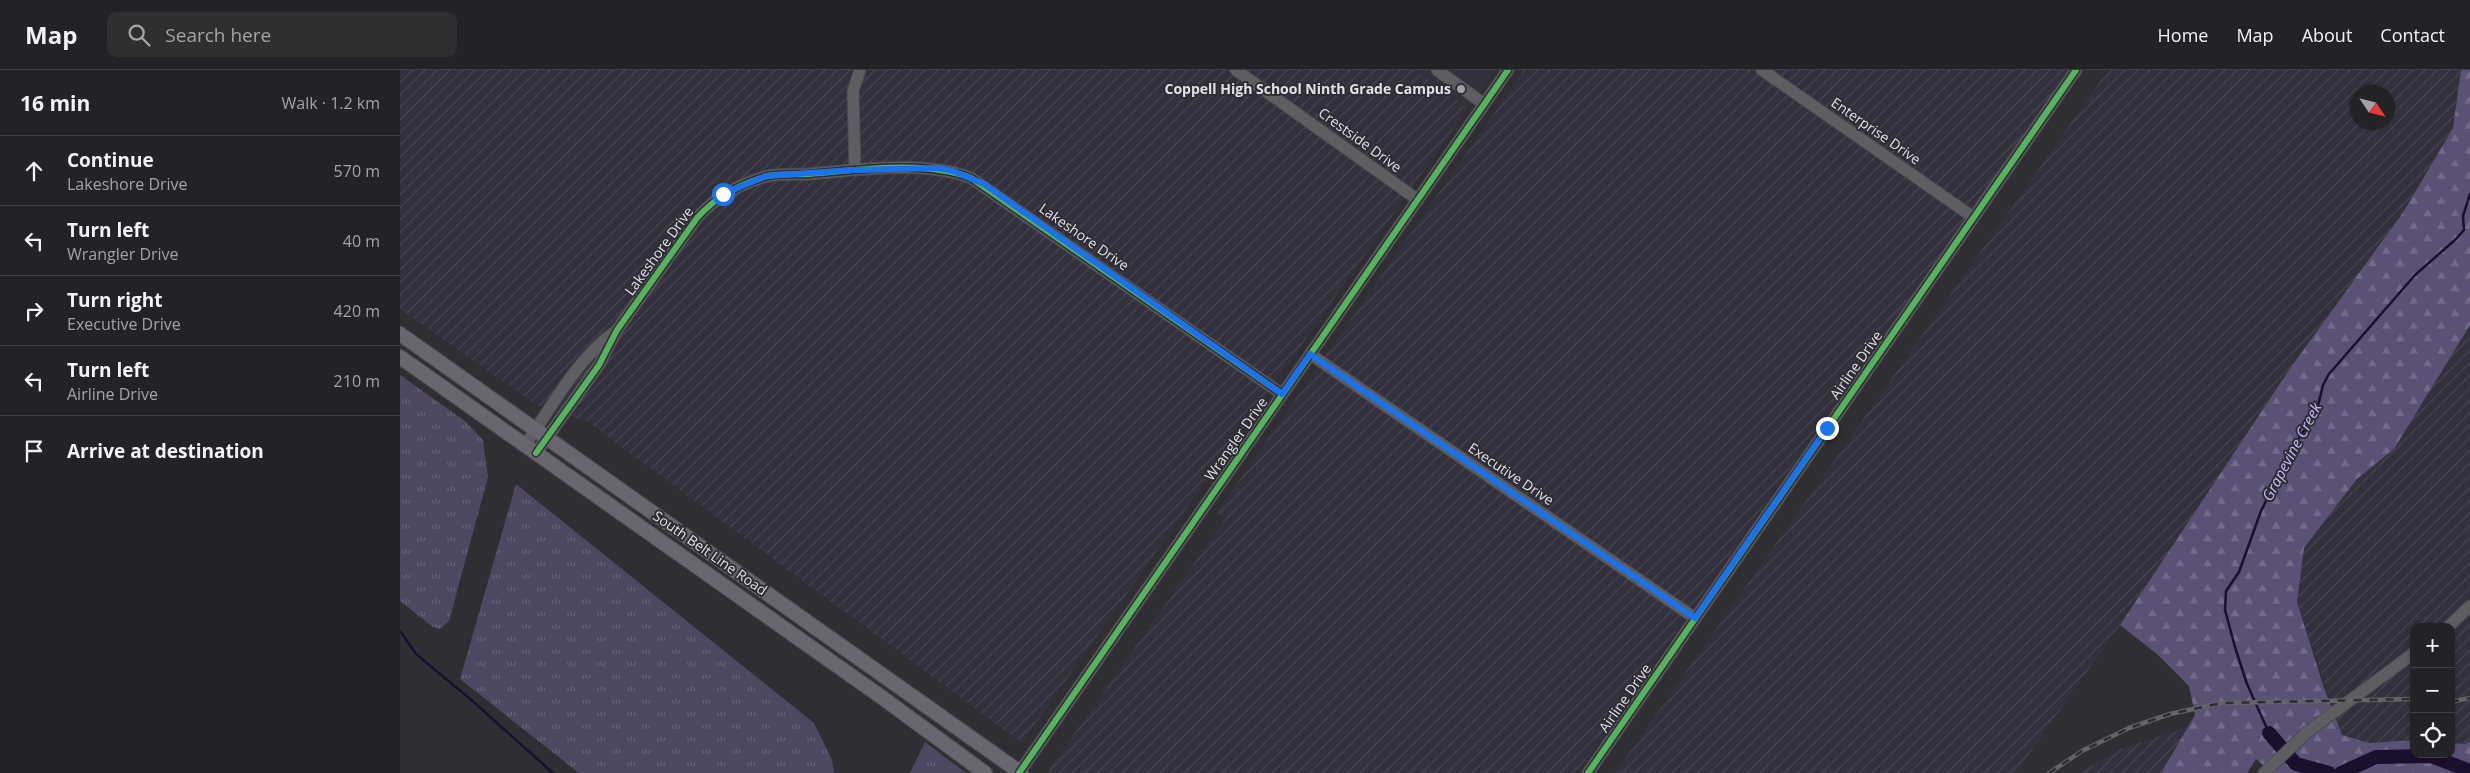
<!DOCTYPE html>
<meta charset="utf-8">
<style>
body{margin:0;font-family:"Open Sans",sans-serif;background:#2f2f32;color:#f1f3f6}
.controls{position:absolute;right:15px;bottom:15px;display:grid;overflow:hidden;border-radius:10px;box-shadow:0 1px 4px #0004}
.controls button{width:45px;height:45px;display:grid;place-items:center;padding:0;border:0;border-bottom:1px solid #403f43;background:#232226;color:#f1f3f6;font:25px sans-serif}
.compass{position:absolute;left:1950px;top:15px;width:45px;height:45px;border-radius:50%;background:#232226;box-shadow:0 1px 4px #0004;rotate:125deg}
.stop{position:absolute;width:15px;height:15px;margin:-11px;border:4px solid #1a73e8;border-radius:50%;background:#fff}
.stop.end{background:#1a73e8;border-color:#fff;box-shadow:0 1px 5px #0008}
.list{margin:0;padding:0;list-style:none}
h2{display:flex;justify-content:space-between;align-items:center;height:65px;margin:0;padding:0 20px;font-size:21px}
h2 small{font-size:16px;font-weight:400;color:#a3a4a7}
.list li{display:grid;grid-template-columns:32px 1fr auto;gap:15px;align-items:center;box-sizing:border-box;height:70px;padding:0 20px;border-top:1px solid #403f43}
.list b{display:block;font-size:19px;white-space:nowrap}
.list p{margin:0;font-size:16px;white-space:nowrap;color:#a3a4a7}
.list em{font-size:16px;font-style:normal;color:#a3a4a7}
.icon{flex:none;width:28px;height:28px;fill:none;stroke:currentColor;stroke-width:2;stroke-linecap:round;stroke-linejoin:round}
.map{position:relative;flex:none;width:2070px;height:703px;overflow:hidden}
header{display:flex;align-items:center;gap:30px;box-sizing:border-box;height:70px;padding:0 25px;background:#232226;border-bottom:1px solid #403f43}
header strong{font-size:24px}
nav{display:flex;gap:28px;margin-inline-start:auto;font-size:18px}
.search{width:350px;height:45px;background:#2f2f32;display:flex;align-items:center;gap:12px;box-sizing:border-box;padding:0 18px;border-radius:10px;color:#a3a4a7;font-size:19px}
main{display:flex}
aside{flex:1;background:#232226}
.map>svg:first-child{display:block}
.built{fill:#33313d}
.industrial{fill:url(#industrial-furrows);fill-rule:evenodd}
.grass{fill:url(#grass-tufts)}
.forest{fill:url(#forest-firs)}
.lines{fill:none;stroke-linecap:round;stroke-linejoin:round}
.stream{stroke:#1b0f2e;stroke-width:2.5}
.river{stroke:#1b0f2e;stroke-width:14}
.minor-casing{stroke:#4c4b4f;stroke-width:13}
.major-casing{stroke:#4c4b4f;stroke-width:16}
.minor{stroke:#5e5d61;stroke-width:11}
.major{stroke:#68666e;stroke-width:14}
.rail-casing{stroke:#646466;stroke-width:4.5}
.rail{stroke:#2e2c34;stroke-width:2.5;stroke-dasharray:8;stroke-linecap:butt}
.cycleway-casing{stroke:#2e2c34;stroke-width:9}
.cycleway{stroke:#56b35d;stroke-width:6}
.route{stroke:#1a73e8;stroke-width:6}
.poi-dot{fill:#a4a2a8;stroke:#2e2c34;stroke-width:2}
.labels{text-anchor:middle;stroke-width:4;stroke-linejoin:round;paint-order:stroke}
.poi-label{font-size:14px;font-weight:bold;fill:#e3e1e7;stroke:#2e2c34;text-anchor:end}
.street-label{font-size:14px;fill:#e3e1e7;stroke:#2e2c34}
.water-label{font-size:15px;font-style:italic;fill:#cdbafd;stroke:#2e2c34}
</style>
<header>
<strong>Map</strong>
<div class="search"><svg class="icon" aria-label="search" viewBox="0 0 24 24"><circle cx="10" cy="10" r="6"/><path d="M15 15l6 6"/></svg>Search here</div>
<nav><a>Home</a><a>Map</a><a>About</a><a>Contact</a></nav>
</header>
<main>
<aside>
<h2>16 min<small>Walk · 1.2 km</small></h2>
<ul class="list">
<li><svg class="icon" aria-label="ahead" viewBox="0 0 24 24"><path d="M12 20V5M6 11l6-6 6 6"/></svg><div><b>Continue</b><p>Lakeshore Drive</p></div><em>570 m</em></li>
<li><svg class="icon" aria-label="left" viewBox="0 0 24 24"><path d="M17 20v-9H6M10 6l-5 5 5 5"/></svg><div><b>Turn left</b><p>Wrangler Drive</p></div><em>40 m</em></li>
<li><svg class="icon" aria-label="right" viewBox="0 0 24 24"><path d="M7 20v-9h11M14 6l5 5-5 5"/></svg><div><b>Turn right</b><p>Executive Drive</p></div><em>420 m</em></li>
<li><svg class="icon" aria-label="left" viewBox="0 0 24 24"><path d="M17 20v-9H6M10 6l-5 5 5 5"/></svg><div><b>Turn left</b><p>Airline Drive</p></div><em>210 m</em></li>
<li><svg class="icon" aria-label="arrive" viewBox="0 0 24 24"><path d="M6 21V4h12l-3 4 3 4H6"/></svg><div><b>Arrive at destination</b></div></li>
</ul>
</aside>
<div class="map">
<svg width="2070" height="703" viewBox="0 0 2070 703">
<defs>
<pattern id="industrial-furrows" width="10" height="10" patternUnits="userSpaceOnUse" patternTransform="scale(1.25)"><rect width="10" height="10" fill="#33313d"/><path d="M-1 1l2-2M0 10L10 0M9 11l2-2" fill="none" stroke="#474550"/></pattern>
<pattern id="grass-tufts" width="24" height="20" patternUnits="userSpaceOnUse" patternTransform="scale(1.25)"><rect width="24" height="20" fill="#4e4760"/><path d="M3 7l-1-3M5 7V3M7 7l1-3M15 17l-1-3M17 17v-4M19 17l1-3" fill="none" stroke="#676177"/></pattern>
<pattern id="forest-firs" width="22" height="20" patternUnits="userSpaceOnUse" patternTransform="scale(1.25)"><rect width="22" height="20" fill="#5b5175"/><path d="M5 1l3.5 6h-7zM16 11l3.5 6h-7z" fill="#726a89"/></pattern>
</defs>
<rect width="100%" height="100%" fill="#2f2e32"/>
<polygon class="built" points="1015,0 1094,0 1068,38"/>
<g class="industrial">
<polygon points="0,0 1015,0 1068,38 622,673 188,352 138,336 0,239"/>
<polygon points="1124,0 1669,0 1177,703 651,703 648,701 825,449 817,442"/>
<path d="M1708,0H2061L2053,58L2004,141L1889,300L1720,555L1616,703H1215ZM1958,22H1988V52H1958Z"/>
<polygon points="2070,255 2070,671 2067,674 2051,673 2051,557 2014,557 2014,670 1970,673 1942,665 1897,532 1904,478 1957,409 1994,379"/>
<polygon points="1788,657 1761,703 1680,703 1720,679"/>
</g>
<g class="grass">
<polygon points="0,305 65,351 83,370 88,407 49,551 40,559 33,557 0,531"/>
<polygon points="116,414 414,653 432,690 434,703 179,703 60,609"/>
<polygon points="525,672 566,703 510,703"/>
</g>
<polygon class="forest" points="2061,0 2070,0 2070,255 1994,379 1957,409 1904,478 1897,532 1923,615 1942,665 1970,673 2014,670 2014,684 2051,684 2051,673 2066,674 2070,671 2070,703 1872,703 1856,689 1847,703 1761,703 1795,645 1789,616 1757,584 1720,555 1889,300 2004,141 2053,58"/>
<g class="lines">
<g class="stream">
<polyline points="0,561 16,584 69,628 153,703"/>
<polyline points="1869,663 1847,614 1835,577 1825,540 1826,521 1839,502 1861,441 1892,378 1916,344 1923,315 1929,304 2015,205 2056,169 2064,160 2063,146 2070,124"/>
</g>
<g class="river">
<polyline points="1869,663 1896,694 1929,703"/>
<polyline points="1941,703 1976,687 2031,686 2070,701"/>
</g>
<g class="minor-casing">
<g id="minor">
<polyline points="836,0 1018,130"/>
<polyline points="1037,0 1084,34"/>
<polyline points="1362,0 1573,147"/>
<polyline points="455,100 453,21 460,0"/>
<polyline points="910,284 1295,548"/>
<path d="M125,375C152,337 177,288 216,261"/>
<path d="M136,383L199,295L217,260L297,148C316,127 336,116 364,107C377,103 395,105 409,104C460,100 523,90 571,108L882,324"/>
<polyline points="2048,557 2070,536"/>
<polyline points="619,703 1108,0"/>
<polyline points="1188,703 1676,0"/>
<polyline points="1864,703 1906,663 2014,583"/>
</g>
</g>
<g class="major-casing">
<g id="major">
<polyline points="0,264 621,703"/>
<polyline points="0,287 480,626 585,703"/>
</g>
</g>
<use href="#minor" class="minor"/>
<use href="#major" class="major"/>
<g class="rail-casing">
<g id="rail">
<polyline points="2051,632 2070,628"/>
<polyline points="1649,703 1682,681 1729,658 1770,644 1822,633 2014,629"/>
</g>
</g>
<use href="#rail" class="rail"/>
<g class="cycleway-casing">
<g id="cycleway">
<path d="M136,383L199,295L217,260L297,148C316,127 336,116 364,107C377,103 395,105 409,104C460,100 523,90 571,108L882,324"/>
<polyline points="619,703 1108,0"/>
<polyline points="1188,703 1676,0"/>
</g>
</g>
<use href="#cycleway" class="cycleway"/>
</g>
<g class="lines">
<polyline class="route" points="323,124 366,106 454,100 538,98 553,101 584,114 882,324 910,284 1295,548 1427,358"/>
</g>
<circle class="poi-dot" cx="1061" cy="19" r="5"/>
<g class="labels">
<g class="poi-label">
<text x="1051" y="24">Coppell High School Ninth Grade Campus</text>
</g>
<g class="street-label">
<text transform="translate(1476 61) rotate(35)" y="5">Enterprise Drive</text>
<text transform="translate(960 70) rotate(36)" y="5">Crestside Drive</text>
<text transform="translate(684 167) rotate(35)" y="5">Lakeshore Drive</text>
<text transform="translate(259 181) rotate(-54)" y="5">Lakeshore Drive</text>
<text transform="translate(1456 295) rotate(-55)" y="5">Airline Drive</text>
<text transform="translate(836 369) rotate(-55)" y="5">Wrangler Drive</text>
<text transform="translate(1111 404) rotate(34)" y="5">Executive Drive</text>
<text transform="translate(310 483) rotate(35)" y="5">South Belt Line Road</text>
<text transform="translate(1225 628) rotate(-55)" y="5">Airline Drive</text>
</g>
<g class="water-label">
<text transform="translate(1892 382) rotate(-62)" y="5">Grapevine Creek</text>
</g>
</g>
</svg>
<div class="controls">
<button>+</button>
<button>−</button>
<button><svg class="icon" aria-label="locate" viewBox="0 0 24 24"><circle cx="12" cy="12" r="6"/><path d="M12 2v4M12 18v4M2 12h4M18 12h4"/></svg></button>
</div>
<svg class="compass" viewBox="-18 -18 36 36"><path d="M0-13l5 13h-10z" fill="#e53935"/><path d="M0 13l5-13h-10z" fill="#a3a4a7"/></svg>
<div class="stop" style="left:323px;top:124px"></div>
<div class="stop end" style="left:1427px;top:358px"></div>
</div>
</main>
